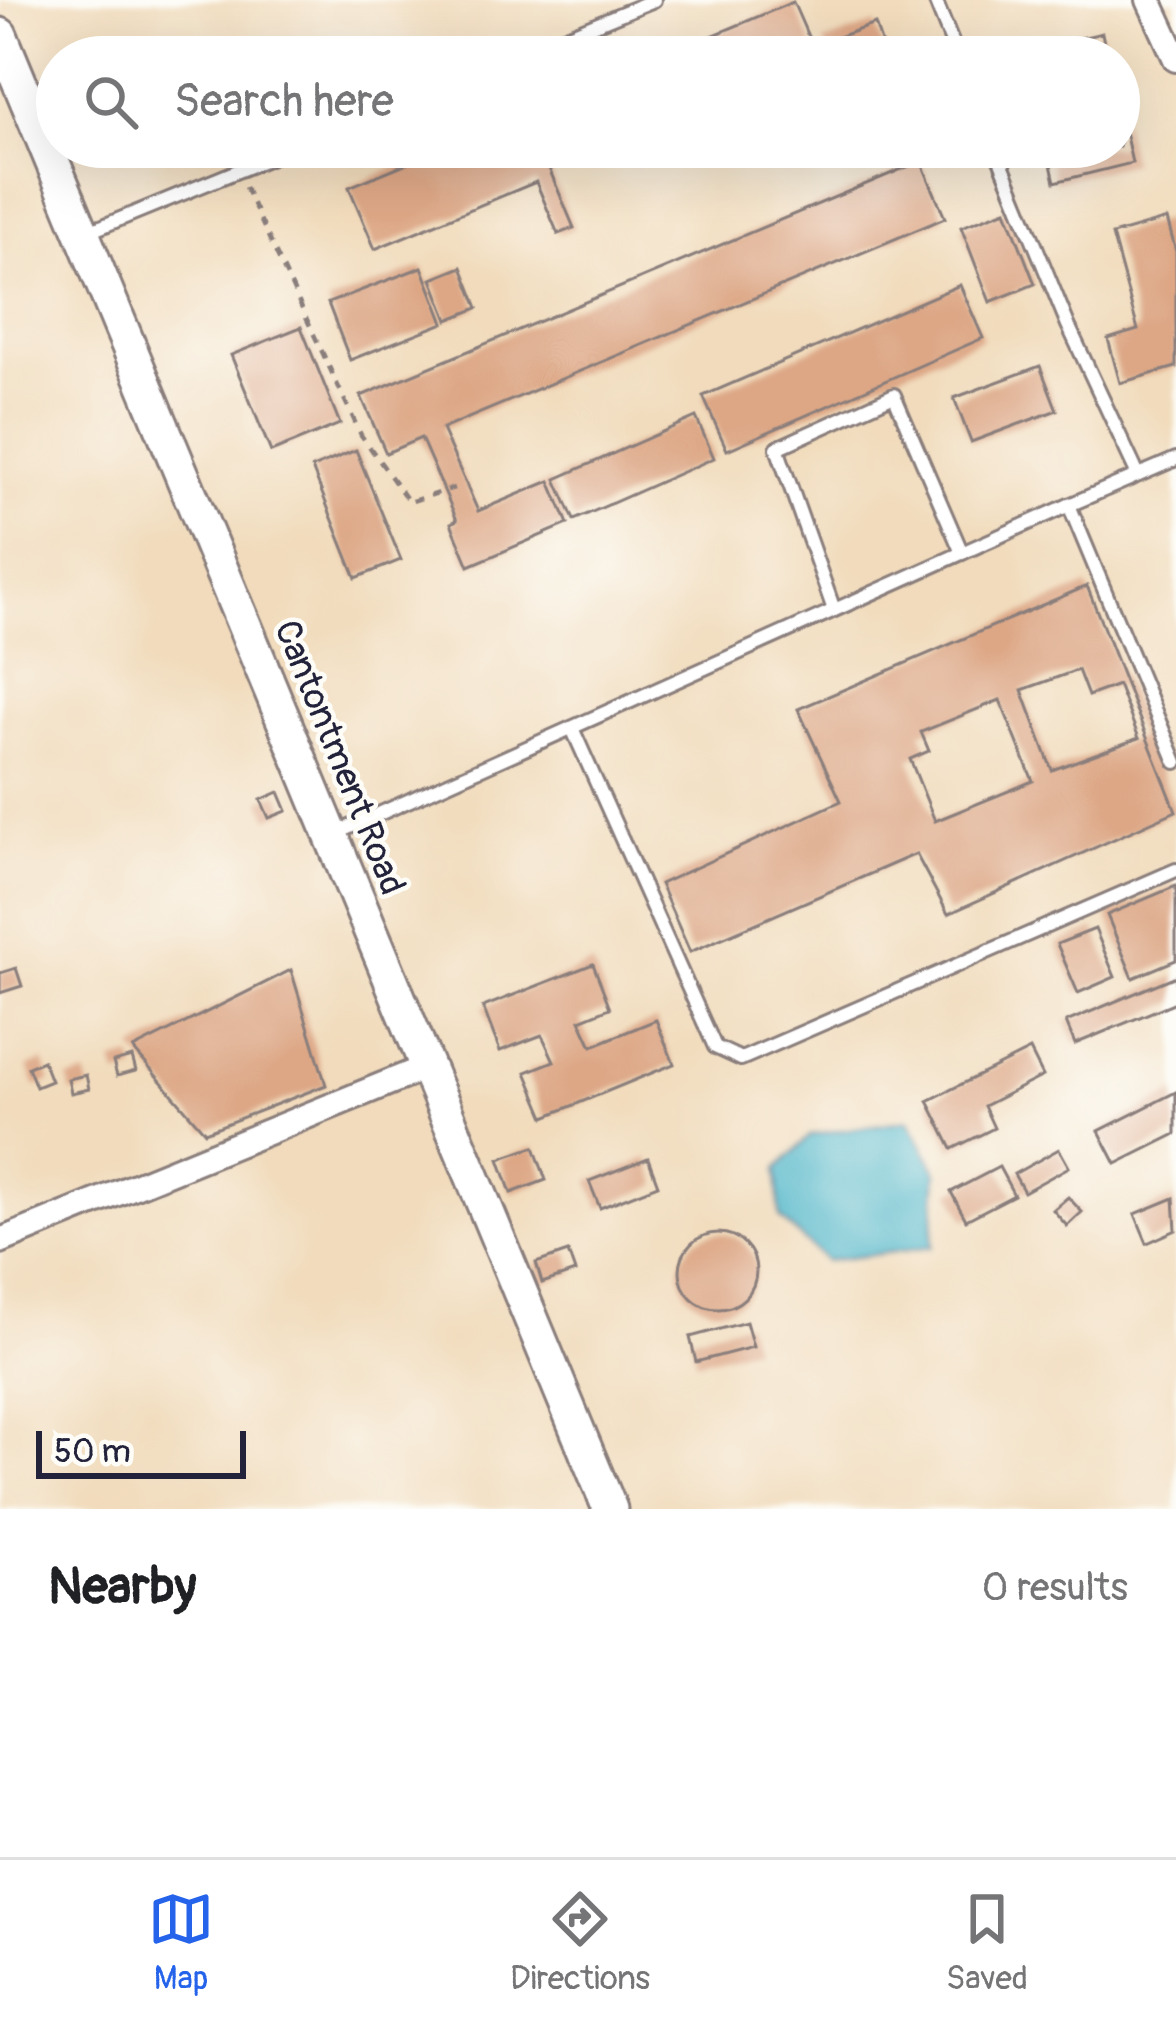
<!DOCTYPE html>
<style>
body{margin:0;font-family:Pangolin,sans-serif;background:#f2f2f2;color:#202124}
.scale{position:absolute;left:36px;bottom:30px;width:210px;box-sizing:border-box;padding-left:12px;border:6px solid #22223b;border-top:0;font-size:33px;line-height:42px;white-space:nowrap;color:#22223b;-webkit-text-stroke:9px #fdfcf7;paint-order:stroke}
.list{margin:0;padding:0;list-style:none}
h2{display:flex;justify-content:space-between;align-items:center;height:156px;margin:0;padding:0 48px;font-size:51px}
h2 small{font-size:39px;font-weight:400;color:#757577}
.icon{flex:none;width:66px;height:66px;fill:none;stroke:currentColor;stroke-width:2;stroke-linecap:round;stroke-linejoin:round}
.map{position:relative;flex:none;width:1176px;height:1509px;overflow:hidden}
.search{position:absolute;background:#fff;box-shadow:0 12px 48px #0002;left:36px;right:36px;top:36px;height:132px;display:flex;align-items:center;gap:30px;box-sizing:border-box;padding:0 42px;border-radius:66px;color:#757577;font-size:45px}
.sheet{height:348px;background:#fff}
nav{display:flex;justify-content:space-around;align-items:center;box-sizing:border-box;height:168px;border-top:3px solid #e0e0e0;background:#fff;font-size:33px;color:#757577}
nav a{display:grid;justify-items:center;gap:6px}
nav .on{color:#2563eb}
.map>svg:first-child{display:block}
.water{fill:#49b3c7;stroke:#366a81;stroke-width:3}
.building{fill:#dda786;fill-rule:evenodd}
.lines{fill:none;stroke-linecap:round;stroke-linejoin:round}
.lane-casing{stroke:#8a7e7c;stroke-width:18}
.street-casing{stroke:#8a7e7c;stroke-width:30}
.secondary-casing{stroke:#8a7e7c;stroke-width:39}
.path{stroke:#8a7e7c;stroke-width:4.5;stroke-dasharray:9 9;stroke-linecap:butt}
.lane{stroke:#fff;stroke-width:12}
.street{stroke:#fff;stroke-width:24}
.secondary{stroke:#fff;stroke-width:33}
.labels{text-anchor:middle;stroke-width:9;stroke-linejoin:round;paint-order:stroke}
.street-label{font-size:36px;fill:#22223b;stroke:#fdfcf7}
</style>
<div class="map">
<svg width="1176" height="1509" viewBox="0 0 1176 1509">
<rect width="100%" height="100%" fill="#fdfcf7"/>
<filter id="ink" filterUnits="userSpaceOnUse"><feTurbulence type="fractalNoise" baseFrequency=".00833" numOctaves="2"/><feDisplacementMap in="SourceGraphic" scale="24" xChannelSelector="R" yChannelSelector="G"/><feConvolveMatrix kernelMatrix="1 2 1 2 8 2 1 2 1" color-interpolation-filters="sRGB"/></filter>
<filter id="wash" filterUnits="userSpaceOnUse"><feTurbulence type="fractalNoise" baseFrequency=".004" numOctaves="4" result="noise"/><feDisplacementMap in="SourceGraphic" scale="48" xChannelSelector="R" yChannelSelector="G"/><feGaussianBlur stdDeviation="2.7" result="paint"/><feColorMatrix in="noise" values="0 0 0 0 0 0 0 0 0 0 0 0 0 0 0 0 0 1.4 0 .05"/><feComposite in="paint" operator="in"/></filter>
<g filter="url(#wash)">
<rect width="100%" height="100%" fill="#f1dbbc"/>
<polygon class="water" points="909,1120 937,1172 932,1247 826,1261 780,1218 777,1169 811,1135"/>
<g id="blocks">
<g class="building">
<polygon points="793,2 817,57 662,57"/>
<polygon points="875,24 886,57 830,57 824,42"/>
<polygon points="1102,33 1107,57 1026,57 1024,51"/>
<polygon points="1121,113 1132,163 1055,182 1047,147 1119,147"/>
<polygon points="446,147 540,147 574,228 558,234 536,182 375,249 349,187"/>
<polygon points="582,147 618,147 587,160"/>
<polygon points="861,147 906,147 906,148 867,162"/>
<polygon points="921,161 945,218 442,429 478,511 550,481 568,524 469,566 451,523 457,520 421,438 386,453 361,396"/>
<polygon points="1006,210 1035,284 990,302 961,227"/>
<polygon points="1167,219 1176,252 1176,367 1120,383 1108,339 1138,330 1112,235"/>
<polygon points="422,267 444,323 350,360 328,303"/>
<polygon points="462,267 478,308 448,320 432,279"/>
<polygon points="960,285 983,338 727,450 703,396"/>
<polygon points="301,327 340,424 271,452 231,355"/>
<polygon points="1040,366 1057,410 971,442 954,398"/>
<polygon points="696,417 714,458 574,520 556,479"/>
<polygon points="356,450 401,560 356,578 312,468"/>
<path d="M1087,586L1176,811L948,914L916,854L690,952L660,884L841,801L798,709ZM1078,670L1088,696L1118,685L1139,738L1052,770L1022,690ZM1000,700L1033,781L935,821L910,759L929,751L921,732Z"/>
<polygon points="279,792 287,811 269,818 261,800"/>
<polygon points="1176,886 1176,960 1133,978 1107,915"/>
<polygon points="1095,929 1115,977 1078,993 1057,944"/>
<polygon points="593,964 610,1008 580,1020 592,1046 656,1020 674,1064 545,1117 526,1072 554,1061 542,1035 500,1051 483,1007"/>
<polygon points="16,968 22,986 0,993 0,973"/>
<polygon points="291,970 326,1085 205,1132 133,1049"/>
<polygon points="1176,976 1176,1002 1075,1044 1066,1022"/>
<polygon points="1030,1050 1043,1076 984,1106 994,1128 952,1149 928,1101"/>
<polygon points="132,1057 136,1071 117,1076 113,1062"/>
<polygon points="43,1061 51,1081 36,1087 28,1067"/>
<polygon points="86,1075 89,1089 71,1093 68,1079"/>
<polygon points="1176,1092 1176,1134 1116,1164 1099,1131"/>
<polygon points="534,1147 546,1180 511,1193 499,1159"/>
<polygon points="1059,1149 1069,1167 1024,1192 1014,1174"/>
<polygon points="648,1158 658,1185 600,1208 589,1181"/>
<polygon points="999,1167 1014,1195 966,1220 951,1192"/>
<polygon points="1068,1197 1082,1212 1067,1226 1053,1210"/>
<polygon points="1174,1198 1176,1230 1147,1243 1135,1214"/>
<circle cx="718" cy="1271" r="38"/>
<polygon points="568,1252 575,1272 542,1283 536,1263"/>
<polygon points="746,1322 753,1347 696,1362 690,1337"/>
</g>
</g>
</g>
<g filter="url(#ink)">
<use href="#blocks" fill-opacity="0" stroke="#8a7e7c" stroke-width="3"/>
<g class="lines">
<g class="lane-casing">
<g id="lane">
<polyline points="935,0 958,57"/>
<polyline points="515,57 654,0"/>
<polyline points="995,147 1068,325 1138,475"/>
<polyline points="86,233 296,147"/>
<polyline points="1069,505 1176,459"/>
<polyline points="834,610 777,448 894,395 962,553"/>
<polyline points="572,728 715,1047 741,1059 1176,870"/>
<polyline points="332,835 1069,505 1176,762"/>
</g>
</g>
<g class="street-casing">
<g id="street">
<polyline points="1149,0 1176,59"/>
<polyline points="0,1241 427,1067"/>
</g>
</g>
<g class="secondary-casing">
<polyline id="secondary" points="0,35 610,1509"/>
</g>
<polyline class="path" points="245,187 361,435 409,502 454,488"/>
<use href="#lane" class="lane"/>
<use href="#street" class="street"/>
<use href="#secondary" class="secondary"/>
</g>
</g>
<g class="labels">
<g class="street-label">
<text transform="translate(341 757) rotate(68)" y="13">Cantontment Road</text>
</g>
</g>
</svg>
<div class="scale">50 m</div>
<div class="search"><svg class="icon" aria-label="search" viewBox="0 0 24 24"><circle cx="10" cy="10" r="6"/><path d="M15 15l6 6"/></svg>Search here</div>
</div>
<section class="sheet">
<h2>Nearby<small>0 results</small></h2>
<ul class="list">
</ul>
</section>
<nav>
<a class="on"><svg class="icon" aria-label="map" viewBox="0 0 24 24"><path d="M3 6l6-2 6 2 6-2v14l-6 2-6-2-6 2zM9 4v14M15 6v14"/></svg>Map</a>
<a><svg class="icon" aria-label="directions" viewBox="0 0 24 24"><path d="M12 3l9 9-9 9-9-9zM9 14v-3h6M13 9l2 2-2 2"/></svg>Directions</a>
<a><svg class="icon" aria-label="saved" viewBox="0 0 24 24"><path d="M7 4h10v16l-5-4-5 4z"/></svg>Saved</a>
</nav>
